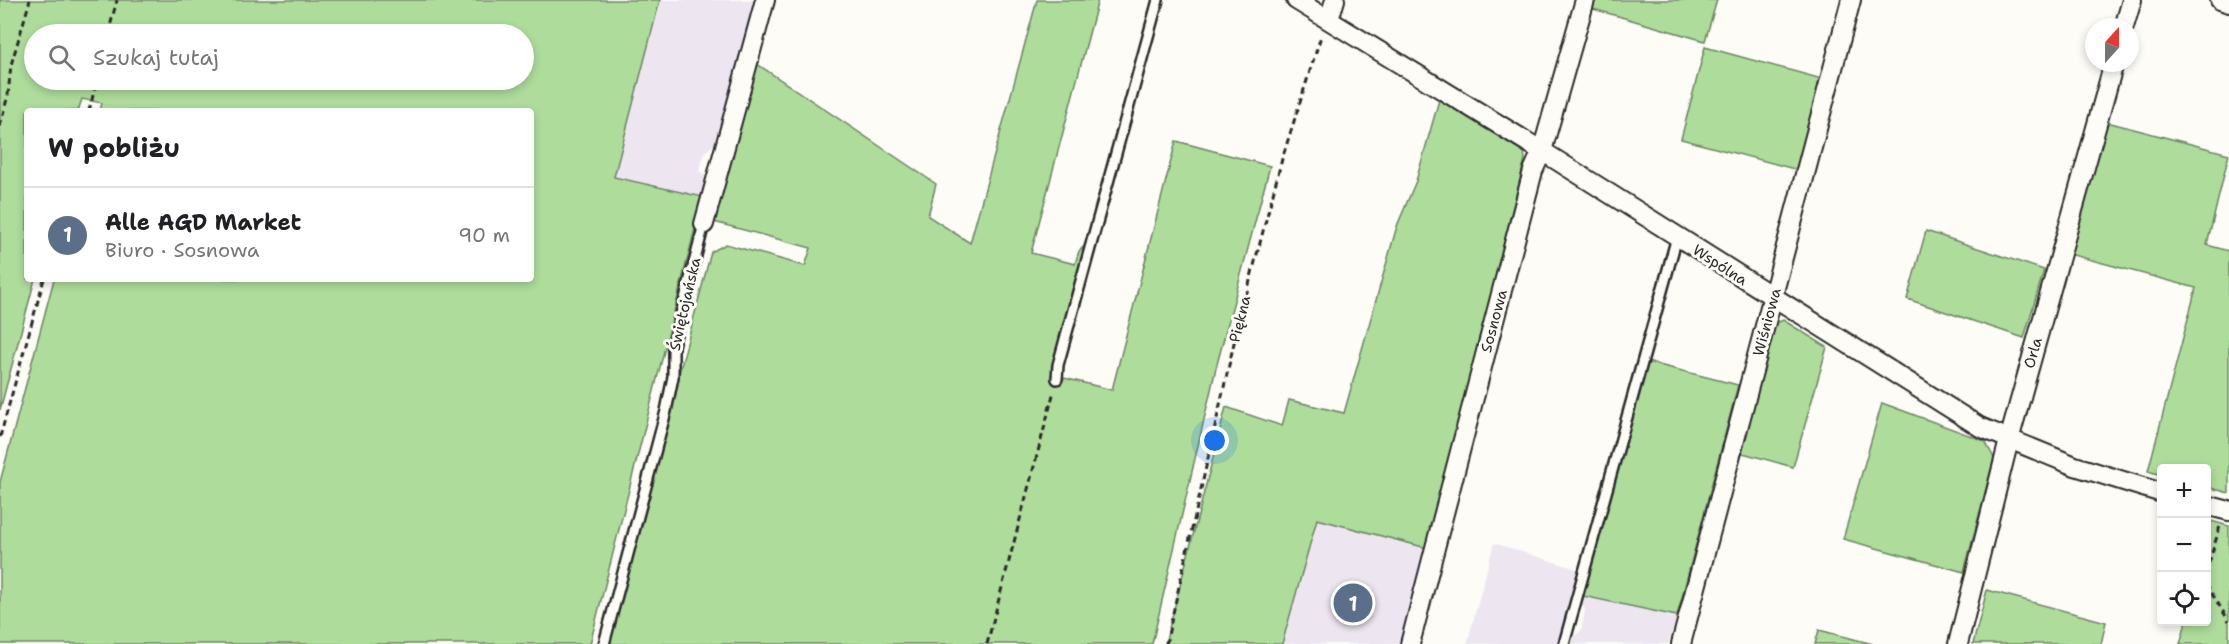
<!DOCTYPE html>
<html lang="pl">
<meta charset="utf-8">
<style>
body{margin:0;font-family:"Shantell Sans",sans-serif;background:#f2f2f2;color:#202124}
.controls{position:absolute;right:18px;bottom:18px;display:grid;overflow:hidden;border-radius:6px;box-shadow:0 3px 9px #0003}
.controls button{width:54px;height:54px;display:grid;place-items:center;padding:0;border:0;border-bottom:2px solid #e0e0e0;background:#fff;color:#202124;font:30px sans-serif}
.compass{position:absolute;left:2085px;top:18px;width:54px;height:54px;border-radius:50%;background:#fff;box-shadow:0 3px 9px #0003;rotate:21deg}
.you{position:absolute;left:1215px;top:441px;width:21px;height:21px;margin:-15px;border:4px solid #fff;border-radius:50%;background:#1a73e8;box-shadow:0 0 0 9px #1a73e833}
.badge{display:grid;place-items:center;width:39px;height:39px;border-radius:50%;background:#db2777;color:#fff;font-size:20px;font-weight:700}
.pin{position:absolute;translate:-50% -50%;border:3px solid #fff;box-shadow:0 2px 6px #0006}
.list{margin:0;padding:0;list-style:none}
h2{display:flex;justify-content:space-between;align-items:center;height:78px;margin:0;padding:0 24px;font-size:26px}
h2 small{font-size:20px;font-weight:400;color:#757577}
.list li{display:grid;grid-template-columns:39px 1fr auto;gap:18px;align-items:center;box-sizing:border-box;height:96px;padding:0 24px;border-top:2px solid #e0e0e0}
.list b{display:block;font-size:22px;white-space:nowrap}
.list p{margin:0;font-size:20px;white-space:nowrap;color:#757577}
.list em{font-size:20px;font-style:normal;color:#757577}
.icon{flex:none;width:33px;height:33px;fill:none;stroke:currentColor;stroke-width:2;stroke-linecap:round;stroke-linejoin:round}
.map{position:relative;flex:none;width:2229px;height:644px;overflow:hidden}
.search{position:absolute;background:#fff;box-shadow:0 3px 9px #0003;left:24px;top:24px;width:510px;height:66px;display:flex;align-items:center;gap:15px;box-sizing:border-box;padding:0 21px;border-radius:33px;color:#757577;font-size:22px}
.panel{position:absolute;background:#fff;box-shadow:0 3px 9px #0003;left:24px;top:108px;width:510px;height:174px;border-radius:6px}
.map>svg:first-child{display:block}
.built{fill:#ede6f1}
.green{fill:#addc9b;stroke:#6c8463;stroke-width:1.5;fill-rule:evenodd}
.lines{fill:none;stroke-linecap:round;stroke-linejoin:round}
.lane-casing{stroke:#2b2b2b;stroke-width:14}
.street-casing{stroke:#2b2b2b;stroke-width:22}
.path{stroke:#2b2b2b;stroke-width:3;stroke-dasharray:6 4.5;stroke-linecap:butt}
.lane{stroke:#fdfcf7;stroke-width:9}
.street{stroke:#fdfcf7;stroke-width:18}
.labels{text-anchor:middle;stroke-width:6;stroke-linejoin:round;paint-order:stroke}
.street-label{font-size:15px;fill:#2b2b2b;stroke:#fdfcf7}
</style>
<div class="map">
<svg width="2229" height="644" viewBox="0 0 2229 644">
<rect width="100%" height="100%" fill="#fdfcf7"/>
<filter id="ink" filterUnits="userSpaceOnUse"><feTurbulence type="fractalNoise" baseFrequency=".0167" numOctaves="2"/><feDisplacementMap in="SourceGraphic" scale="12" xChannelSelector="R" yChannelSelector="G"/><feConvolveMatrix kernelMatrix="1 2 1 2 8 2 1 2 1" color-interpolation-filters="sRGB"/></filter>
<g filter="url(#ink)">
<g class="built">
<polygon points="660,0 754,0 750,10 754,12 737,84 732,83 716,143 705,152 699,171 706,176 700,197 614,177"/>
<polygon points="1317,518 1427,548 1402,644 1282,644"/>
<polygon points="1494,543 1580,570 1560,644 1467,644"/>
<polygon points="1583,596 1677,616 1668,644 1570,644 1572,637 1581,631 1585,611 1581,601"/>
</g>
<g class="green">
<path d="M0,0H660L614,177L703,197L590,644H0V482L54,279H531V111H100L102,103L82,99L78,111H27V279H35L0,410ZM34,34H524V80H34Z"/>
<polygon points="1037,0 1098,0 1031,253 1075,264 1079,251 1087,244 1052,375 1112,390 1176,141 1270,166 1216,368 1152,644 608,644 711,252 726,244 805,266 811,248 710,221 754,62 936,184 928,216 970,243"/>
<polygon points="1595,0 1717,0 1705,41 1593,9"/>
<polygon points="1705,47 1822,79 1798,170 1681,139"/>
<polygon points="1439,100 1524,152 1525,159 1427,548 1317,519 1282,644 1165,644 1226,407 1282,426 1289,400 1344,413 1397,226 1416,181"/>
<polygon points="2107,122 2229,154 2207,245 2229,251 2229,493 2207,487 2206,468 2162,468 2161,475 2148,471 2196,288 2069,254"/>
<polygon points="1926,231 2044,270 2024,338 1907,299"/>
<polygon points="1783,320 1827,347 1793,467 1739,452 1772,325"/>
<polygon points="1647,362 1738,385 1677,616 1583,596"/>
<polygon points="1882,403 1985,441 1994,458 1964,572 1843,539"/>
<polygon points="2211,521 2229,526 2229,644 2180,644 2186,622 2206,622 2207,540"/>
<polygon points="1987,590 2106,622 2101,644 1973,644"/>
<polygon points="1819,630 1873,644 1815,644"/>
</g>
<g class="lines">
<g class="lane-casing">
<g id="lane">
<polyline points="1057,379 1058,365 1158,0"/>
<polyline points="604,644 666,411 673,377 673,346 704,224"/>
<polyline points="1564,644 1677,237"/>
</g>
</g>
<g class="street-casing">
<g id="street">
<polyline points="1296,0 1542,151 1980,427 2075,466 2162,493"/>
<polyline points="2220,0 2229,3"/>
<polyline points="1329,19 1335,0"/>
<polyline points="2124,27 2132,0"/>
<polyline points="704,224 765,0"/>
<polyline points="2206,505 2229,511"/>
<polyline points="1410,644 1533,171 1542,151 1585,0"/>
<polyline points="1681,644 1851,0"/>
<polyline points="1958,644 2009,440 2114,63"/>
</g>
</g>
<g class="path">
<polyline points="108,34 117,0"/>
<polyline points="89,111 97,80"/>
<polyline points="0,126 8,95 11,65 30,0"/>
<polyline points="0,437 44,279"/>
<polyline points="2206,573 2220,526"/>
<polyline points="2206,584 2229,621"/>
<polyline points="987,644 1054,391"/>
<polyline points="1166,644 1236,334 1282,159 1321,36"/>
</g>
<use href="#lane" class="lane"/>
<use href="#street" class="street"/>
</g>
</g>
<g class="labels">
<g class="street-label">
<text transform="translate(1720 265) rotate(33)" y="5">Wspólna</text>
<text transform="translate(685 304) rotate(-77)" y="5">Świętojańska</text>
<text transform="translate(1240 319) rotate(-76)" y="5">Piękna</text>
<text transform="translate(1494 321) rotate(-75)" y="5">Sosnowa</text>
<text transform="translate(1767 322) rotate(-75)" y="5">Wiśniowa</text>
<text transform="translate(2033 353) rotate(-74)" y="5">Orla</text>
</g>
</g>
</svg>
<div class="controls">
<button>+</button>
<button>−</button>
<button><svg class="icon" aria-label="locate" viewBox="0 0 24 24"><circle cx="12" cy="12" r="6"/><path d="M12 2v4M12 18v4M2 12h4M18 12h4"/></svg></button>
</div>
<svg class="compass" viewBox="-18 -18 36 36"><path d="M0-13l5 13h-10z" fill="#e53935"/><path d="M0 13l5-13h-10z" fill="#757577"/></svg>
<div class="you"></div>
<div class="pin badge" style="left:1353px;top:603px;background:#5c6f8a">1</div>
<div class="search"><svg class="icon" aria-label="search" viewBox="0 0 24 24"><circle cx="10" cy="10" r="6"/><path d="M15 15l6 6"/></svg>Szukaj tutaj</div>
<section class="panel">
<h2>W pobliżu<small></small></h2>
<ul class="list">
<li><span class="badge" style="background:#5c6f8a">1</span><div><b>Alle AGD Market</b><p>Biuro · Sosnowa</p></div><em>90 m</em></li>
</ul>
</section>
</div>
